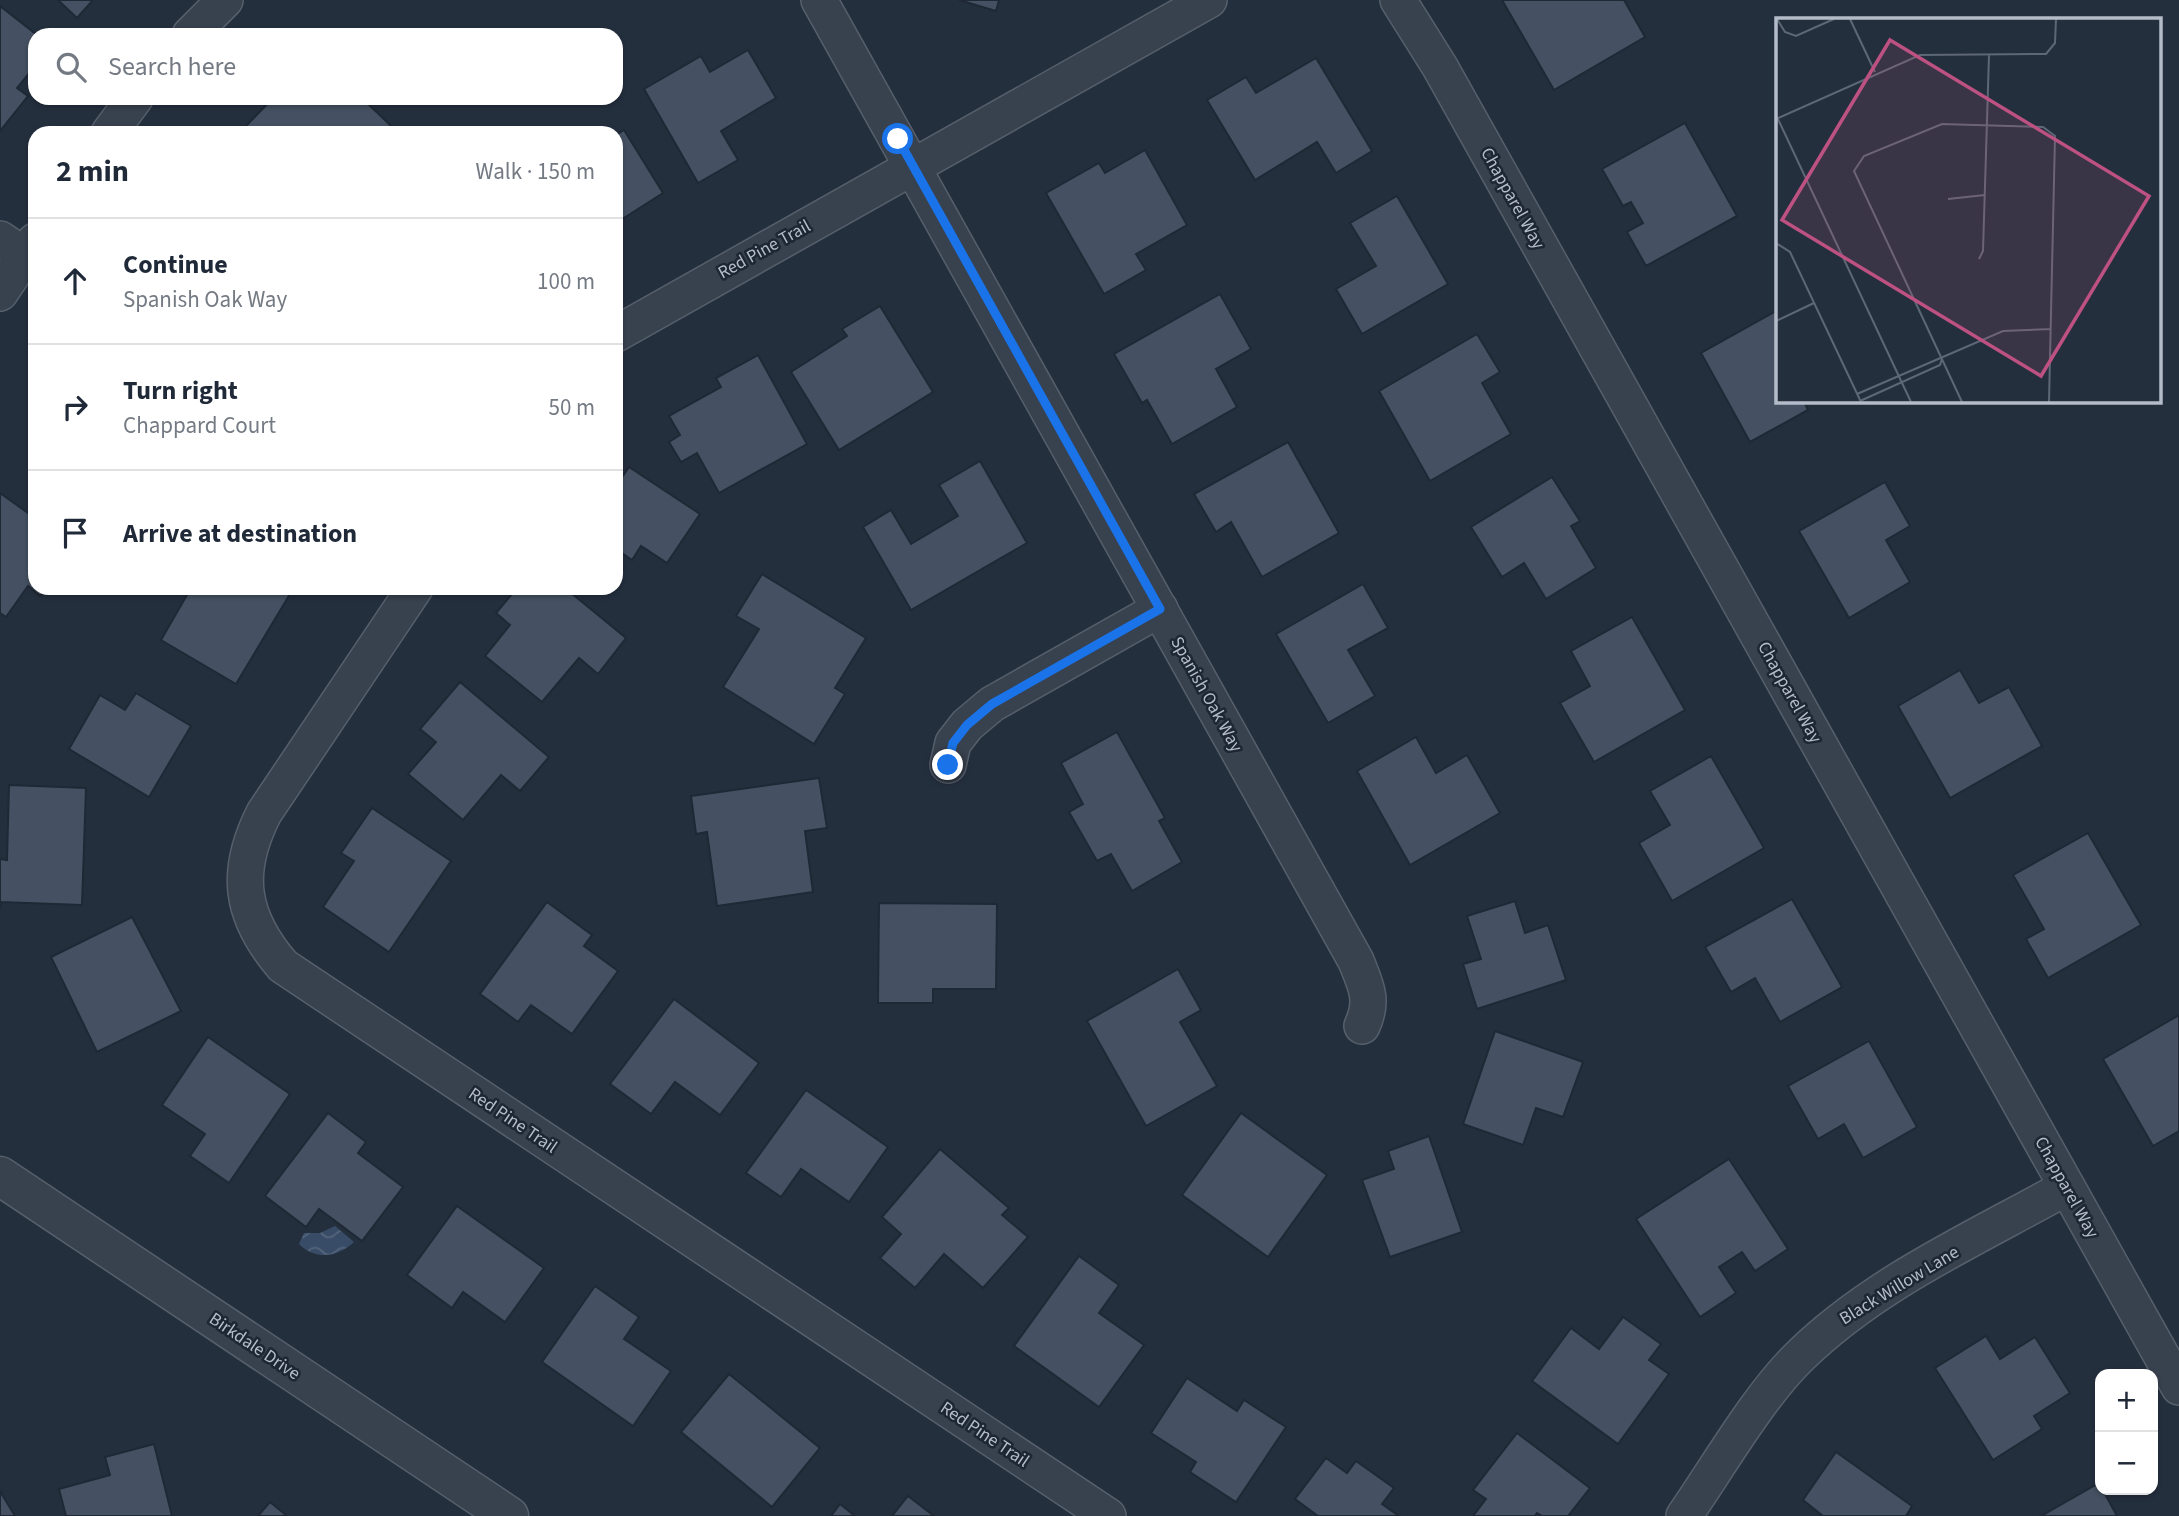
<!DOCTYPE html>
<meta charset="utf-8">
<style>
body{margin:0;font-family:"Source Sans 3",sans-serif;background:#f6f6f7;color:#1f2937}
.controls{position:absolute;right:21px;bottom:21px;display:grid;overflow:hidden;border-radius:14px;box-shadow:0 2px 5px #0004}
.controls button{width:63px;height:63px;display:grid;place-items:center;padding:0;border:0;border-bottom:2px solid #e0e1e3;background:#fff;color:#1f2937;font:35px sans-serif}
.stop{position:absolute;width:21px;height:21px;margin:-16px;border:5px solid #1a73e8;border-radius:50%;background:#fff}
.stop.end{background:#1a73e8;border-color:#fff;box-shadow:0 2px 7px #0008}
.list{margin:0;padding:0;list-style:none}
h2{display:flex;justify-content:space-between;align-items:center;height:91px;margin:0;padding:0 28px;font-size:30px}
h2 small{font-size:23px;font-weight:400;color:#747a83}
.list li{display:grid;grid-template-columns:46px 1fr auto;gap:21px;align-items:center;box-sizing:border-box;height:126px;padding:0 28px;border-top:2px solid #e0e1e3}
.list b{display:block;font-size:26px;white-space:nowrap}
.list p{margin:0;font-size:23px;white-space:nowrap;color:#747a83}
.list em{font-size:23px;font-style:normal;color:#747a83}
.icon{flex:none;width:38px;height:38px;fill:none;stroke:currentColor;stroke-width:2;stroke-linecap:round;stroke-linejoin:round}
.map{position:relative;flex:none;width:2179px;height:1516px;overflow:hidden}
.search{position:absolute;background:#fff;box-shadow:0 2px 5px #0004;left:28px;top:28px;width:595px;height:77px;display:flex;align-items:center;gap:18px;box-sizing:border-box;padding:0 24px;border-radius:21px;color:#747a83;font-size:26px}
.panel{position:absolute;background:#fff;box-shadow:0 2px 5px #0004;left:28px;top:126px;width:595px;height:469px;border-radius:21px}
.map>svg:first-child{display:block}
.water{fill:url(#water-waves)}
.building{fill:#455162;stroke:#1f2835;stroke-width:2}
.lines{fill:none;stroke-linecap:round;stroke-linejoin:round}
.minor-casing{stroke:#565f6c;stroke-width:38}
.tertiary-casing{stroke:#565f6c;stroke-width:41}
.minor{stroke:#38414e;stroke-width:35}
.tertiary{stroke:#38414e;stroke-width:38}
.route{stroke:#1a73e8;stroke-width:9}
.labels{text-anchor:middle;stroke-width:5;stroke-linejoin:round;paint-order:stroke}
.street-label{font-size:18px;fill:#b4bcc9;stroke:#1d2633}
.inset-road{fill:none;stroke:#5e6776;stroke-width:2}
.view{fill:#bd5182;fill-opacity:0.15;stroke:#bd5182;stroke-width:3.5}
.inset-edge{fill:none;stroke:#b4bcc9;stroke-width:3.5}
</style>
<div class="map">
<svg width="2179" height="1516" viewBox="0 0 2179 1516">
<defs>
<pattern id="water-waves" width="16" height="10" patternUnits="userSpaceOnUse" patternTransform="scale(1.75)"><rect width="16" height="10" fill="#394c67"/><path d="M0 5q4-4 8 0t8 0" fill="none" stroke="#53647b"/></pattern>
</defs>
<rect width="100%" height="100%" fill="#242f3e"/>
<path class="water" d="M335,1226L354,1242C338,1257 316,1261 299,1244L304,1233H320Z"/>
<g class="building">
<polygon points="58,0 93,0 77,18"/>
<polygon points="959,0 999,0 996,11"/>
<polygon points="1502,0 1624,0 1645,37 1554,90"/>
<polygon points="0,6 37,35 35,66 17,88 28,96 0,131"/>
<polygon points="748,50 776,98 721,131 738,160 698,183 644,89 701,56 710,72"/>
<polygon points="1316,58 1372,151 1336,173 1317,142 1255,180 1207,100 1246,77 1256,93"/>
<polygon points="273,98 362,98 391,126 384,133 252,133 246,126"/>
<polygon points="1685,123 1737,216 1646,266 1627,232 1643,223 1631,202 1623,206 1602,169"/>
<polygon points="624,130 663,193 616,223 616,135"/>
<polygon points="1145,150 1187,225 1136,254 1146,270 1104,294 1046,193 1099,163 1105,173"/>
<polygon points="1397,196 1448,284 1362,334 1336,289 1376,266 1350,223"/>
<polygon points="1220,294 1251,349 1216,369 1237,407 1172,444 1147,400 1142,403 1114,354"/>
<polygon points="880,306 933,392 839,450 791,372 847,336 842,329"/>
<polygon points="1778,310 1778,401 1804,401 1808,410 1750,442 1701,353"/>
<polygon points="1477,334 1500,372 1482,383 1511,434 1430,481 1379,391"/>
<polygon points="758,355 807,444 719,493 697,453 681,462 669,442 680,435 669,416 721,387 716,378"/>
<polygon points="1288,442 1339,533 1262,577 1231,522 1216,532 1194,494"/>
<polygon points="980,461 1027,543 911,610 863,527 891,510 911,544 958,516 939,485"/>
<polygon points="629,467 700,514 667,563 641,546 632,560 616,549 616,486"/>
<polygon points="1552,477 1580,521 1571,526 1596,568 1546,599 1524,563 1502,577 1471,527"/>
<polygon points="1885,482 1910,526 1886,540 1910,582 1849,618 1799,531"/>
<polygon points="0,493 35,518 35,588 46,588 40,596 28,586 6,617 0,613"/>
<polygon points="762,574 866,638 835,688 845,694 814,744 723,687 759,629 736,616"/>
<polygon points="1363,584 1388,628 1348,650 1375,696 1328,723 1276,634"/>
<polygon points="191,588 293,589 236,684 161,640"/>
<polygon points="517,588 565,588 626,638 598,674 579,658 542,702 485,656 510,625 496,613"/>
<polygon points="1632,617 1685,710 1594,762 1560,703 1590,686 1571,651"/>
<polygon points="1960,670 1979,703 2009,687 2042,746 1950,798 1898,706"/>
<polygon points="460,682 549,757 520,791 501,775 463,820 408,774 436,742 420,729"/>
<polygon points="136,693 191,726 149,797 69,749 100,695 125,710"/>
<polygon points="1117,732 1165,818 1159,821 1182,862 1132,891 1111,854 1097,861 1069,812 1083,804 1061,763"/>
<polygon points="1416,737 1436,773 1467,755 1500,813 1410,865 1357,771"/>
<polygon points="1711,756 1764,848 1672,901 1639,843 1670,825 1650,791"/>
<polygon points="819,778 827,828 805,831 813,892 717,906 707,832 696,834 691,796"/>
<polygon points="9,785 86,788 82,905 1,902 0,909 0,859 7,860"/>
<polygon points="372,808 451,861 389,952 323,907 354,861 341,853"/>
<polygon points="2088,833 2141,925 2048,978 2026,939 2044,929 2013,875"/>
<polygon points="1792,899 1842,987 1780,1022 1755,978 1731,992 1705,947"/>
<polygon points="1515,901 1525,933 1548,925 1566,980 1477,1009 1463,964 1481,959 1467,916"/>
<polygon points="547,902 592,935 584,946 618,971 572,1034 531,1005 518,1022 480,994"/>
<polygon points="879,903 997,904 996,989 933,989 933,1003 878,1003"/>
<polygon points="132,917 181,1011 97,1052 51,957"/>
<polygon points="1178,969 1201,1010 1180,1022 1217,1086 1146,1126 1087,1021"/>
<polygon points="674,999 759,1063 720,1115 675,1082 651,1114 610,1084"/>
<polygon points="2179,1015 2179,1131 2153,1146 2103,1059"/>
<polygon points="1495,1031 1583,1062 1563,1117 1536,1108 1523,1145 1463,1124"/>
<polygon points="208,1037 290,1094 229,1183 190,1156 205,1134 162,1105"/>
<polygon points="1869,1041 1917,1127 1863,1158 1844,1124 1818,1139 1788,1086"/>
<polygon points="806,1090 888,1147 849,1202 801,1169 781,1197 746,1173"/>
<polygon points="328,1113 366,1142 358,1153 403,1187 362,1241 319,1209 306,1227 265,1196"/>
<polygon points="1241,1113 1327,1175 1268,1257 1182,1195"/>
<polygon points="1429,1136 1462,1232 1390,1257 1362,1180 1394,1169 1388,1151"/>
<polygon points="940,1149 1009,1208 1002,1215 1028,1237 983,1288 944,1254 915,1288 880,1258 901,1234 882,1217"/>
<polygon points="1729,1159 1788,1249 1755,1271 1742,1252 1719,1267 1736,1293 1700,1317 1636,1219"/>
<polygon points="457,1206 544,1268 505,1322 463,1292 452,1308 407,1275"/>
<polygon points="1079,1256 1119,1285 1099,1313 1144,1345 1099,1407 1014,1346"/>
<polygon points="595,1286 639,1317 624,1339 671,1371 633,1426 542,1362"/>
<polygon points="1623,1317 1661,1344 1649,1360 1669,1374 1618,1444 1532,1381 1571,1328 1599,1349"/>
<polygon points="1986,1336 2000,1359 2035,1337 2070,1393 2034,1416 2042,1429 1993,1460 1935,1368"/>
<polygon points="729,1374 820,1448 772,1507 681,1432"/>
<polygon points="1187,1378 1237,1411 1244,1400 1286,1427 1236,1502 1190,1472 1196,1462 1151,1433"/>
<polygon points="1517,1433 1590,1488 1568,1516 1542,1516 1537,1513 1535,1516 1473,1516 1486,1499 1473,1490"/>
<polygon points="154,1444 172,1516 66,1516 59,1489 110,1475 105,1457"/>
<polygon points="1836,1452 1912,1506 1906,1516 1823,1516 1803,1500"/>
<polygon points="1326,1458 1347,1473 1356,1461 1394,1488 1382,1504 1399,1516 1318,1516 1295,1499"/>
<polygon points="2099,1483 2117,1516 2041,1516"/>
<polygon points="0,1491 15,1516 0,1516"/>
<polygon points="908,1496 934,1516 892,1516"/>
<polygon points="270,1502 287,1516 258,1516"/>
<polygon points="840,1504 855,1516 831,1516"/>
</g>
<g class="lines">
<g class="minor-casing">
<g id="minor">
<path d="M819,0L1356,961C1366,986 1374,1000 1362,1026"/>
<polyline points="1398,0 1440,67 2179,1387"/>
<polyline points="190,35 225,0"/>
<polyline points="109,133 135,98"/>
<polyline points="0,239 25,256"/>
<polyline points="0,293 35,241"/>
<polyline points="616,334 1209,0"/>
<path d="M415,588L264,813C234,872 240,916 283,966L1108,1516"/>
<polyline points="948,765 953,743 967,725 992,704 1160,609"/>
<path d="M1684,1516C1718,1467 1758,1397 1799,1357C1874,1283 1976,1238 2067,1187"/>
</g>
</g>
<g class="tertiary-casing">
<polyline id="tertiary" points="0,1176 509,1516"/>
</g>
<use href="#minor" class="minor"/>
<use href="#tertiary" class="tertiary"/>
</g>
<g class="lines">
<polyline class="route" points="898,139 1160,609 992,704 967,725 953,743 948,765"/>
</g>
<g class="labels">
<g class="street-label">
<text transform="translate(1513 198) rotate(61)" y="6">Chapparel Way</text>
<text transform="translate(764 249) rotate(-29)" y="6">Red Pine Trail</text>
<text transform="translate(1790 692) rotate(61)" y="6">Chapparel Way</text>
<text transform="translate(1207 694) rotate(61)" y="6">Spanish Oak Way</text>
<text transform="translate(513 1120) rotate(34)" y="6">Red Pine Trail</text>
<text transform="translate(2067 1187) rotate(61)" y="6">Chapparel Way</text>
<text transform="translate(1899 1285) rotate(-31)" y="6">Black Willow Lane</text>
<text transform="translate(255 1346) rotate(34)" y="6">Birkdale Drive</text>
<text transform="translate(985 1434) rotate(34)" y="6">Red Pine Trail</text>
</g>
</g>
<g transform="translate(1776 18)">
<rect width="385" height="385" fill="#242f3e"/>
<path class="inset-road" d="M1,1L9,14L20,18L58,1M74,1L99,54M1,99L135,384M0,101L144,37L270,36L279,25L280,1M172,181L209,177M0,225L14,234L85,384M203,241L207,233L213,37M0,303L38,285M81,376L227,313L275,311M84,383L164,347L166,341M186,384L78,153L88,138L166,106L267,109L279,118L273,384"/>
<path class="view" d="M114,22L373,178L265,358L6,202Z"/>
<rect width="385" height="385" class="inset-edge"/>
</g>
</svg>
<div class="controls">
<button>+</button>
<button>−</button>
</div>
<div class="stop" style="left:898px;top:139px"></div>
<div class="stop end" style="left:948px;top:765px"></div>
<div class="search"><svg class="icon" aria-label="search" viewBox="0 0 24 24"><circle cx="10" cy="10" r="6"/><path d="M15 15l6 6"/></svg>Search here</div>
<section class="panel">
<h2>2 min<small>Walk · 150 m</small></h2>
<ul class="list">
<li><svg class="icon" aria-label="ahead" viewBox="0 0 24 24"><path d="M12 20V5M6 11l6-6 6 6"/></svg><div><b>Continue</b><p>Spanish Oak Way</p></div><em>100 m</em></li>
<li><svg class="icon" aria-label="right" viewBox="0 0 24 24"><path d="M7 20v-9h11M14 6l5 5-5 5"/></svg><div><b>Turn right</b><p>Chappard Court</p></div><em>50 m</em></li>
<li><svg class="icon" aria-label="arrive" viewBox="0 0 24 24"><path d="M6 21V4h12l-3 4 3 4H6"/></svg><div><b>Arrive at destination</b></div></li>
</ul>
</section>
</div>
